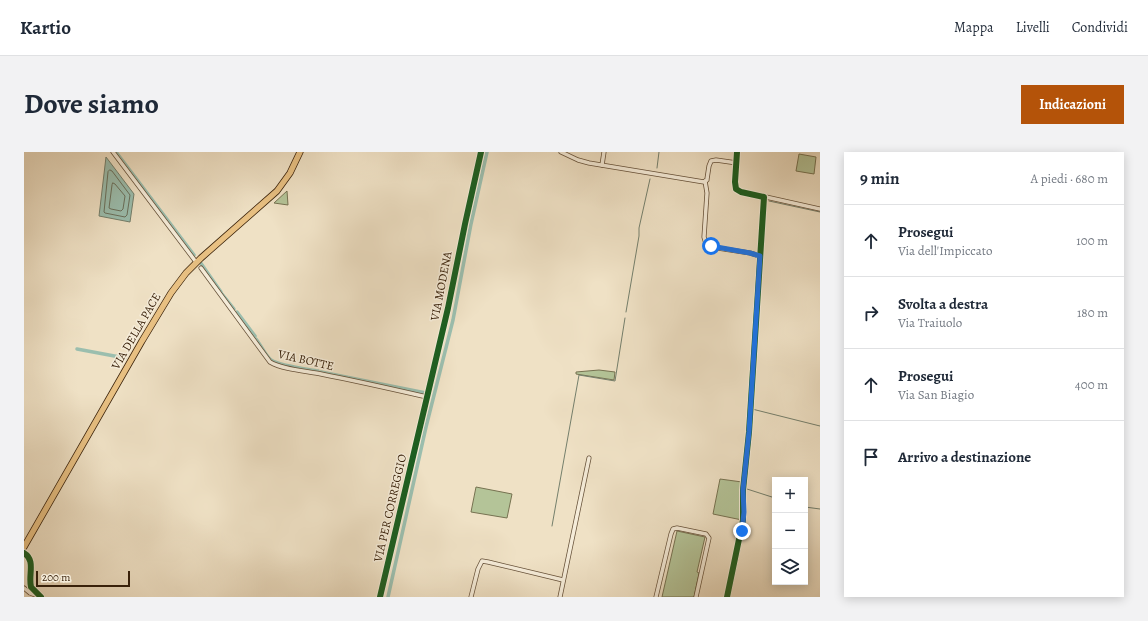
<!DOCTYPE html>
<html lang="it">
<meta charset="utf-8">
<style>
body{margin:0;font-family:Alegreya,serif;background:#f2f2f3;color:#1f2937}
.controls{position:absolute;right:12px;bottom:12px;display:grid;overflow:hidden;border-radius:0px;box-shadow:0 2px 10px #0003}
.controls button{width:36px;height:36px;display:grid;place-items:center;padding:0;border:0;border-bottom:1px solid #e0e1e3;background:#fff;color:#1f2937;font:20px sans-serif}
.scale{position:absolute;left:12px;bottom:10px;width:94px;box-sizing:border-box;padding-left:4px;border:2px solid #39210a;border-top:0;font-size:11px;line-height:14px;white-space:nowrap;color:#39210a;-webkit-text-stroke:3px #f5ecd9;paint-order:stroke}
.stop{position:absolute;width:12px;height:12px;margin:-9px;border:3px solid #1a73e8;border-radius:50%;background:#fff}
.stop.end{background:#1a73e8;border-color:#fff;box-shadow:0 1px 4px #0008}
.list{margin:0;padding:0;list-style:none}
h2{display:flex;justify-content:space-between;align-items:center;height:52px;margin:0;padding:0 16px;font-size:17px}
h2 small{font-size:13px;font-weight:400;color:#747a83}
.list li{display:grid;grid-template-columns:26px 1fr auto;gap:12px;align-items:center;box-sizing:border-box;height:72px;padding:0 16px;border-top:1px solid #e0e1e3}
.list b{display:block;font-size:15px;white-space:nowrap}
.list p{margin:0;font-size:13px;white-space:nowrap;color:#747a83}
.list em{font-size:13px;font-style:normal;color:#747a83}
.icon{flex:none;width:22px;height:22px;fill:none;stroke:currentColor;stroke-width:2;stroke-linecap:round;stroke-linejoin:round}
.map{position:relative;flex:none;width:796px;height:445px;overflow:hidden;border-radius:0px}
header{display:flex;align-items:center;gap:24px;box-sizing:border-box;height:56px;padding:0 20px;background:#fff;border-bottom:1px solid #e0e1e3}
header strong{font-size:19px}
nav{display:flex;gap:22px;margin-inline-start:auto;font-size:14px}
.intro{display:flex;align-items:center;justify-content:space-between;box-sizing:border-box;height:96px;padding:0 24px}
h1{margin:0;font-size:28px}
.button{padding:10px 18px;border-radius:0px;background:#b45309;color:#fff;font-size:14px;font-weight:700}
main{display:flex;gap:24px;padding:0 24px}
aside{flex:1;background:#fff;border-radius:0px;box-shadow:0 2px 10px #0003}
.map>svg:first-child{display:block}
.green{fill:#b4c498;stroke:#767251}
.water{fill:#9bbeae;stroke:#747f6c}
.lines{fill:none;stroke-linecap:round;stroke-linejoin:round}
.shore{stroke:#6a705c;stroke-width:1}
.stream{stroke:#747f6c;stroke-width:1}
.canal{stroke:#9bbeae;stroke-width:3.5}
.minor-casing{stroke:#665139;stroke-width:5}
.tertiary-casing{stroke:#665139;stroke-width:6}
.primary-casing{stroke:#39210a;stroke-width:7}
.minor{stroke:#f5ecd9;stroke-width:3.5}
.tertiary{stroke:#f5ecd9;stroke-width:4.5}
.primary{stroke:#e8c082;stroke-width:5.5}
.cycleway-casing{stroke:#f5ecd9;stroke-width:8}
.cycleway{stroke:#1b5e20;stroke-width:6}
.route{stroke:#1a73e8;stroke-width:5}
.labels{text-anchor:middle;stroke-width:3;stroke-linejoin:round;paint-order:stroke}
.street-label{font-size:12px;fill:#39210a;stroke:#f5ecd9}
</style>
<header>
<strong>Kartio</strong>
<nav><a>Mappa</a><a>Livelli</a><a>Condividi</a></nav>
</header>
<div class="intro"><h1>Dove siamo</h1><a class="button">Indicazioni</a></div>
<main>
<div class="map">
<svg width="796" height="445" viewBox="0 0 796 445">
<rect width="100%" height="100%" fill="#efe1c5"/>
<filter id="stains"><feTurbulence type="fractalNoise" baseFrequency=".005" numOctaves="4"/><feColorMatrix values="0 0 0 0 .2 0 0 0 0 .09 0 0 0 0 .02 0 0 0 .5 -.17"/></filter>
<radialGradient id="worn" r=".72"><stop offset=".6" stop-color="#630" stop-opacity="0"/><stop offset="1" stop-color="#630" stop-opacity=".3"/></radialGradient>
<g class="green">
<polygon points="775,2 792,5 790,22 772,19"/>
<polygon points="263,39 264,53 250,51"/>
<polygon points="575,218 591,220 590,228 552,222 552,220"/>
<polygon points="696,327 718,330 718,368 689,362"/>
<polygon points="452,335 488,342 483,366 447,360"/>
<polygon points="653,379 681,385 673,420 675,421 670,445 638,445"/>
</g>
<polygon class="water" points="82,5 110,42 106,70 75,64"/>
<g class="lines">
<g class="shore">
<polygon points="86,18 88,19 106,43 103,63 101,65 81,61 80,60 84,20"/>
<polygon points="89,31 91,32 101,44 99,57 97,59 87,57 85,56 88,33"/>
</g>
<g class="stream">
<polyline points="633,16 635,0"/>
<polyline points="745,49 796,60"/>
<polyline points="602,160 615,84 615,76 626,27"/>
<polyline points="728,257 796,274"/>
<polyline points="781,355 796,357"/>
<polyline points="528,374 555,223 591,229 601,166"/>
<polyline points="706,445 722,369 722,338 723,337 751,346"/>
</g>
<g class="canal">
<polyline points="92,0 170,103"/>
<polyline points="176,110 197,140"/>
<polyline points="198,142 210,157"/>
<polyline points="213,160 231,184"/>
<path d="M232,187C237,193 241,203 247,208C256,214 283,217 294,219"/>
<polyline points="53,197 101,206"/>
<polyline points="297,220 402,241"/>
<polyline points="364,445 402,275 429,168 447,72 463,0"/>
</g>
<g class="minor-casing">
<g id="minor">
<polyline points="89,0 172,110"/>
<polyline points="537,0 554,8 565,11 680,30 683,28 683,27 685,14 687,9 692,8 713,11"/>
<polyline points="713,0 711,34 712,37 715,39 796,57"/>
<polyline points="578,13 580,0"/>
<polyline points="681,29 683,41 680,85 682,92 687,95 726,101 736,104"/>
<path d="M177,116L246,210C260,218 282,219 297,222C333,229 368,237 403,245"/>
<polyline points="0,436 6,441 17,445"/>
<polyline points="447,445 454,417 458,409 464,410 539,428"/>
<polyline points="536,445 565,306"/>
<polyline points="632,445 647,382 649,377 653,376 682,382 685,386 672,445"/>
<polyline points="703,445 719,368 719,338 725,280 740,45"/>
</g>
</g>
<g class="tertiary-casing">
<polyline id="tertiary" points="356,445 424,156 441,72 457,0"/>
</g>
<g class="primary-casing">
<polyline id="primary" points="0,395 118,189 147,141 162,121 177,106 253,39 266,21 276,0"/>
</g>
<use href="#minor" class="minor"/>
<use href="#tertiary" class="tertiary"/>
<use href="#primary" class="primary"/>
<g class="cycleway-casing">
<g id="cycleway">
<path d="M0,401C12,408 4,423 7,435L17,445"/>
<polyline points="356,445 424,156 441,72 457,0"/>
<polyline points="703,445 719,368 719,338 725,280 740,45 717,40 712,37 711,30 713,0"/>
</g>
</g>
<use href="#cycleway" class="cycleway"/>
</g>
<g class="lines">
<polyline class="route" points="687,94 726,101 736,104 725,280 719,338 720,360 718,379"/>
</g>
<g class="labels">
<g class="street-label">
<text transform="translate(417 134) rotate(-79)" y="4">VIA MODENA</text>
<text transform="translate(112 179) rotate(-60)" y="4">VIA DELLA PACE</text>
<text transform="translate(282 208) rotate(13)" y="4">VIA BOTTE</text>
<text transform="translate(366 356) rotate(-77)" y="4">VIA PER CORREGGIO</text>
</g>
</g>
<rect width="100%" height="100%" filter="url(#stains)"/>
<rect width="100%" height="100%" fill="url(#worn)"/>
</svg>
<div class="controls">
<button>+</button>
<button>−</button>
<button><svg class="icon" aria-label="layers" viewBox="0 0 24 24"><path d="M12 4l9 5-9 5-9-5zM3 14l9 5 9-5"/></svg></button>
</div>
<div class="scale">200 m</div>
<div class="stop" style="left:687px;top:94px"></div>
<div class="stop end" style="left:718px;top:379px"></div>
</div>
<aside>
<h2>9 min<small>A piedi · 680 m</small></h2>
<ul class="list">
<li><svg class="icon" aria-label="ahead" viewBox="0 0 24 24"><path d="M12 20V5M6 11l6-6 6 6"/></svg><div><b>Prosegui</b><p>Via dell'Impiccato</p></div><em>100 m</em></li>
<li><svg class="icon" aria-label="right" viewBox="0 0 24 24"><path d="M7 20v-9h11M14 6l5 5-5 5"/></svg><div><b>Svolta a destra</b><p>Via Traiuolo</p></div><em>180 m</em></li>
<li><svg class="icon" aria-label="ahead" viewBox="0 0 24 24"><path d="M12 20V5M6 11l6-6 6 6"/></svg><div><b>Prosegui</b><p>Via San Biagio</p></div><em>400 m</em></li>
<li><svg class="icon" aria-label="arrive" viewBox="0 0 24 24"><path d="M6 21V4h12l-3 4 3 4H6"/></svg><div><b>Arrivo a destinazione</b></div></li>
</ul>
</aside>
</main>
